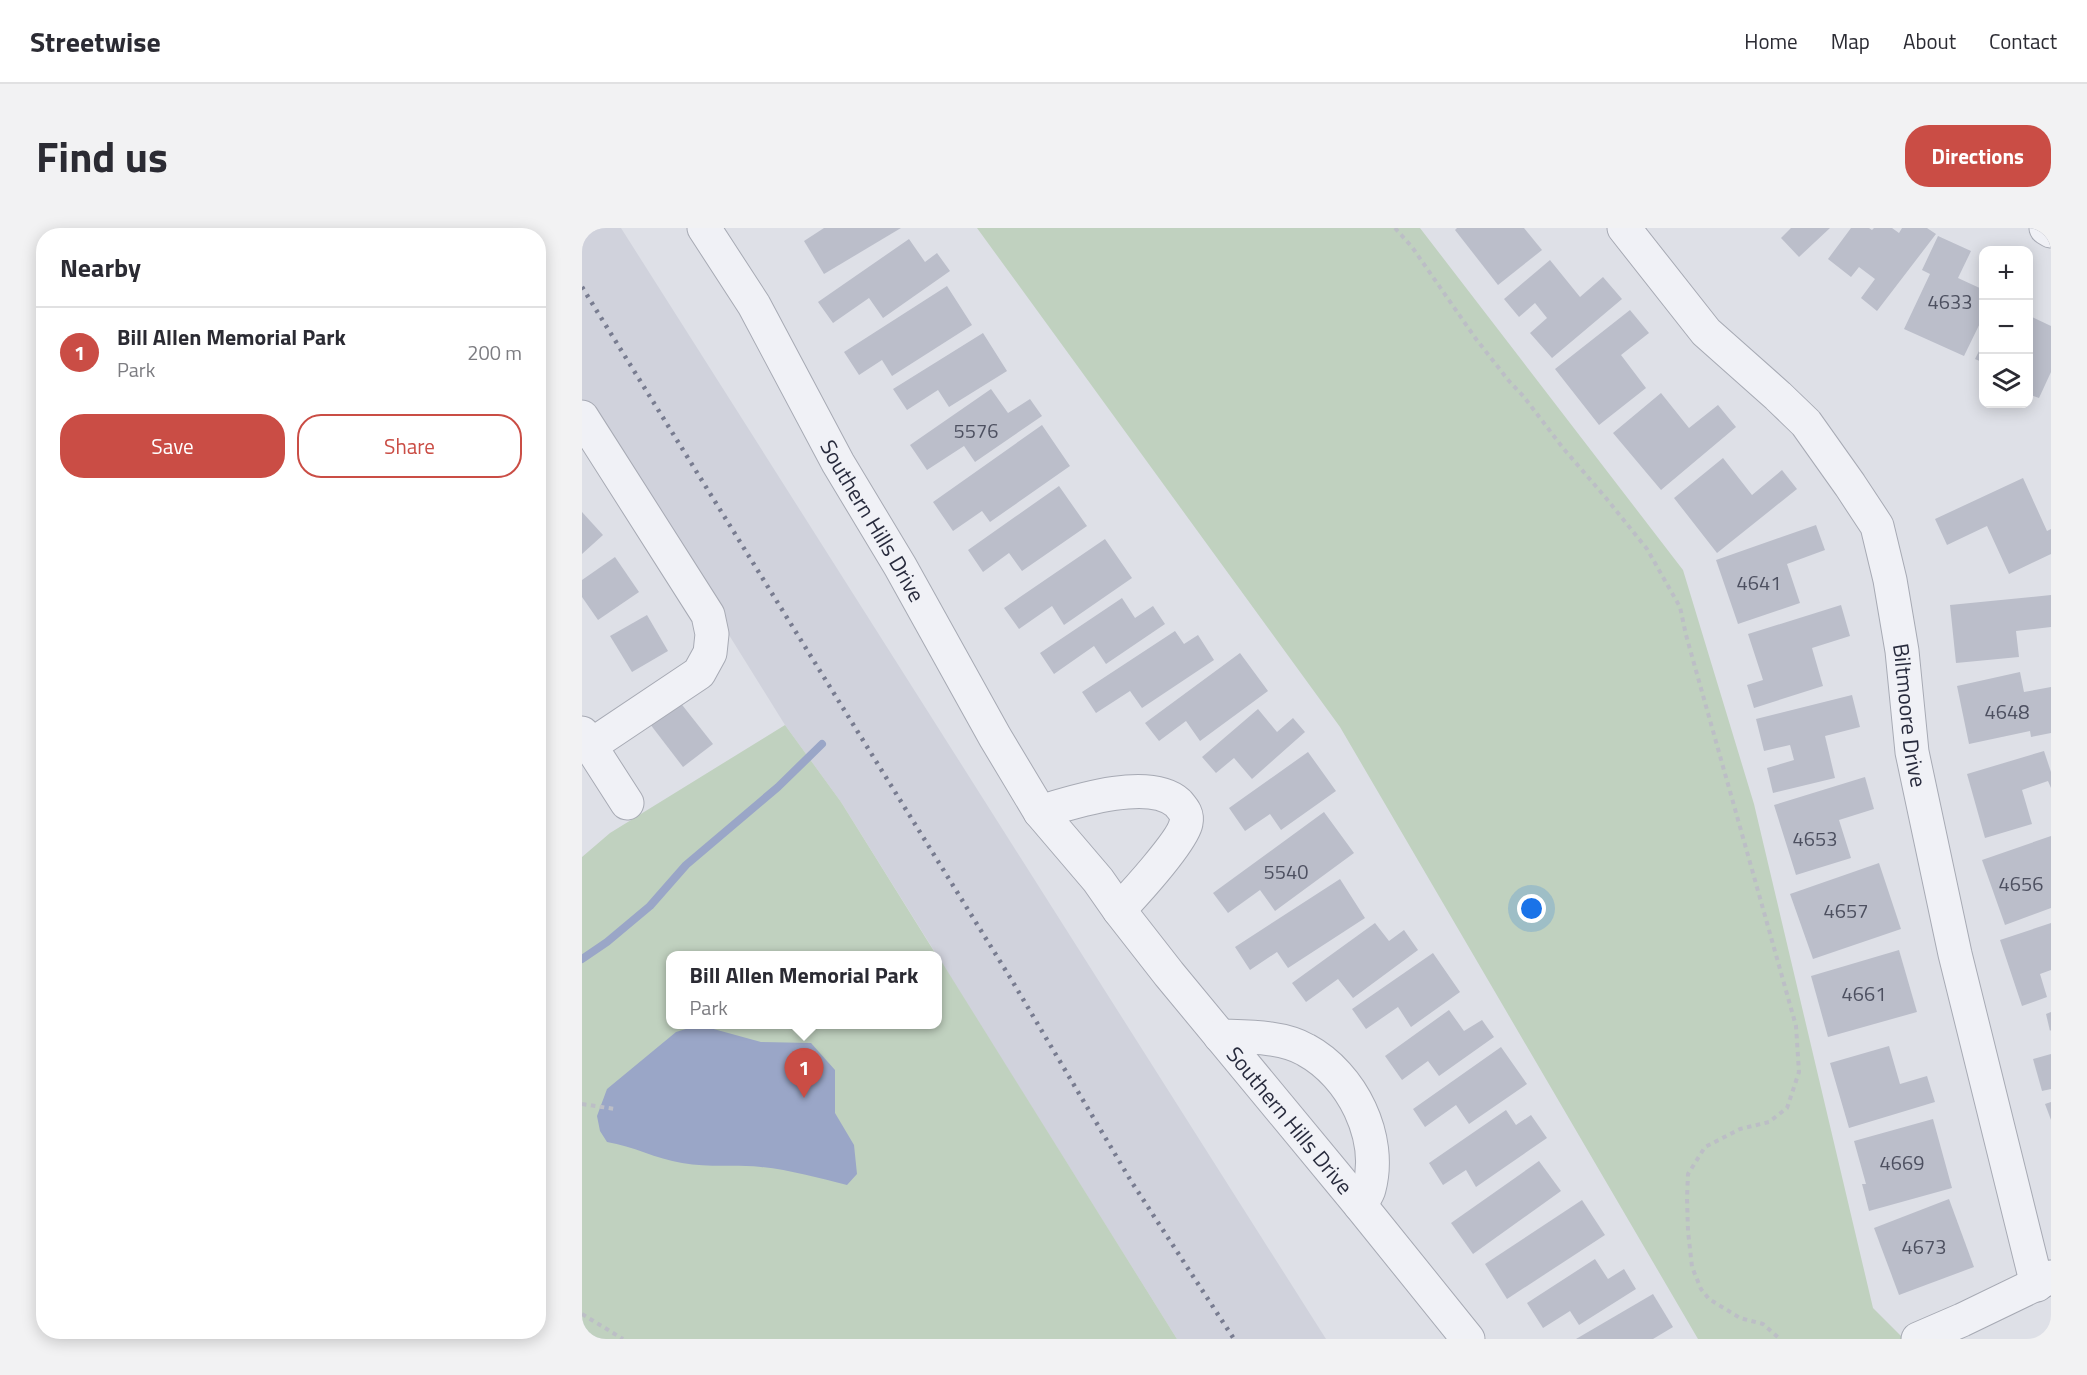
<!DOCTYPE html>
<meta charset="utf-8">
<style>
body{margin:0;font-family:"Titillium Web",sans-serif;background:#f2f2f3;color:#2b2b33}
.controls{position:absolute;right:18px;top:18px;display:grid;overflow:hidden;border-radius:12px;box-shadow:0 3px 15px #0003}
.controls button{width:54px;height:54px;display:grid;place-items:center;padding:0;border:0;border-bottom:2px solid #e1e1e2;background:#fff;color:#2b2b33;font:30px sans-serif}
.you{position:absolute;left:950px;top:681px;width:21px;height:21px;margin:-15px;border:4px solid #fff;border-radius:50%;background:#1a73e8;box-shadow:0 0 0 9px #1a73e833}
.badge{display:grid;place-items:center;width:39px;height:39px;border-radius:50%;background:#ca4d45;color:#fff;font-size:20px;font-weight:700}
.pin{position:absolute;translate:-50% -50px;filter:drop-shadow(0 2px 3px #0008)}
.pin::after{content:'';position:absolute;top:32px;width:21px;height:18px;background:inherit;clip-path:polygon(0 0,100% 0,50% 100%)}
.popup{position:absolute;left:84px;top:723px;width:276px;height:78px;box-sizing:border-box;display:grid;place-content:center;border-radius:12px;background:#fff;filter:drop-shadow(0 2px 4px #0005);font-size:20px;white-space:nowrap;color:#7c7c81}
.popup b{font-size:22px;color:#2b2b33}
.popup::after{content:'';position:absolute;left:50%;top:100%;margin-left:-12px;border:12px solid transparent;border-top-color:#fff}
.list{margin:0;padding:0;list-style:none}
h2{display:flex;justify-content:space-between;align-items:center;height:78px;margin:0;padding:0 24px;font-size:26px}
h2 small{font-size:20px;font-weight:400;color:#7c7c81}
.list li{display:grid;grid-template-columns:39px 1fr auto;gap:18px;align-items:center;box-sizing:border-box;height:90px;padding:0 24px;border-top:2px solid #e1e1e2}
.list b{display:block;font-size:22px;white-space:nowrap}
.list p{margin:0;font-size:20px;white-space:nowrap;color:#7c7c81}
.list em{font-size:20px;font-style:normal;color:#7c7c81}
.actions{display:flex;gap:12px;padding:18px 24px}
.actions a{flex:1;padding:14px 0;border:2px solid #ca4d45;border-radius:24px;text-align:center;font-size:21px;color:#ca4d45}
.actions .main{background:#ca4d45;color:#fff}
.icon{flex:none;width:33px;height:33px;fill:none;stroke:currentColor;stroke-width:2;stroke-linecap:round;stroke-linejoin:round}
.map{position:relative;flex:none;width:1469px;height:1111px;overflow:hidden;border-radius:24px}
header{display:flex;align-items:center;gap:36px;box-sizing:border-box;height:84px;padding:0 30px;background:#fff;border-bottom:2px solid #e1e1e2}
header strong{font-size:28px}
nav{display:flex;gap:33px;margin-inline-start:auto;font-size:21px}
.intro{display:flex;align-items:center;justify-content:space-between;box-sizing:border-box;height:144px;padding:0 36px}
h1{margin:0;font-size:42px}
.button{padding:15px 27px;border-radius:24px;background:#ca4d45;color:#fff;font-size:21px;font-weight:700}
main{display:flex;gap:36px;padding:0 36px}
aside{flex:1;background:#fff;border-radius:24px;box-shadow:0 3px 15px #0003}
.map>svg:first-child{display:block}
.built{fill:#d0d2dc}
.green{fill:#c0d1bf}
.water{fill:#9aa6c7}
.lines{fill:none;stroke-linecap:round;stroke-linejoin:round}
.stream{stroke:#9aa6c7;stroke-width:8}
.building{fill:#bbbeca}
.minor-casing{stroke:#a7aab4;stroke-width:35}
.path{stroke:#bcbec6;stroke-width:4;stroke-dasharray:4.5 4.5;stroke-linecap:butt}
.minor{stroke:#f0f1f6;stroke-width:33}
.rail{stroke:#787c90;stroke-width:4.5;stroke-dasharray:3 6;stroke-linecap:butt}
.labels{text-anchor:middle;stroke-width:5;stroke-linejoin:round;paint-order:stroke}
.number-label{font-size:20px;fill:#4d5060}
.street-label{font-size:22px;fill:#282b3d;stroke:#edeff5}
</style>
<header>
<strong>Streetwise</strong>
<nav><a>Home</a><a>Map</a><a>About</a><a>Contact</a></nav>
</header>
<div class="intro"><h1>Find us</h1><a class="button">Directions</a></div>
<main>
<aside>
<h2>Nearby<small></small></h2>
<ul class="list">
<li><span class="badge">1</span><div><b>Bill Allen Memorial Park</b><p>Park</p></div><em>200 m</em></li>
</ul>
<div class="actions"><a class="main">Save</a><a>Share</a></div>
</aside>
<div class="map">
<svg width="1469" height="1111" viewBox="0 0 1469 1111">
<rect width="100%" height="100%" fill="#dee0e7"/>
<polygon class="built" points="0,0 39,0 744,1111 595,1111 259,574 203,497 0,171"/>
<g class="green">
<polygon points="395,0 838,0 1101,342 1172,576 1291,1080 1322,1111 1116,1111 758,499"/>
<polygon points="203,497 259,574 355,728 88,728 88,796 356,796 356,728 595,1111 0,1111 0,629 28,605"/>
</g>
<path class="water" d="M117,797L179,814L229,815L253,842V885L272,917L275,946L265,957C236,950 208,942 179,939C153,936 128,940 100,935C74,931 51,918 25,914L18,903L15,888L25,861L94,804Z"/>
<g class="lines">
<polyline class="stream" points="0,731 25,714 68,678 104,637 196,559 240,516"/>
</g>
<g class="building">
<polygon points="242,0 319,0 242,46 222,13"/>
<polygon points="875,0 942,0 960,22 916,57 873,2"/>
<polygon points="1209,0 1248,0 1217,29 1199,10"/>
<polygon points="1269,0 1287,0 1290,2 1292,0 1310,0 1317,5 1320,0 1345,0 1354,6 1295,83 1279,70 1293,51 1277,39 1269,49 1246,31"/>
<polygon points="1356,8 1389,23 1376,50 1402,62 1402,87 1382,128 1322,101 1348,46 1340,42"/>
<polygon points="327,11 343,34 355,25 368,43 301,90 287,70 251,95 236,74"/>
<polygon points="968,32 998,69 1021,49 1040,71 970,130 948,105 965,90 953,75 937,89 922,71"/>
<polygon points="365,58 390,97 310,148 300,132 277,147 262,124"/>
<polygon points="1048,82 1067,105 1039,127 1064,160 1017,197 973,141"/>
<polygon points="1446,87 1469,98 1469,144 1457,170 1446,166"/>
<polygon points="401,105 425,143 367,179 356,162 325,182 311,161"/>
<polygon points="1402,113 1402,135 1393,131"/>
<polygon points="409,161 426,185 448,171 460,188 393,234 382,218 345,242 328,217"/>
<polygon points="1079,165 1107,200 1136,177 1154,199 1079,262 1031,205"/>
<polygon points="460,197 488,238 408,294 400,283 371,303 351,274"/>
<polygon points="1141,230 1170,267 1200,242 1215,261 1135,325 1092,270"/>
<polygon points="1441,250 1465,303 1469,301 1469,326 1427,346 1405,298 1365,317 1353,291"/>
<polygon points="477,258 505,298 440,343 427,325 401,344 386,322"/>
<polygon points="0,284 21,307 0,326"/>
<polygon points="1234,297 1243,322 1205,336 1218,375 1156,396 1134,332"/>
<polygon points="523,311 550,350 482,397 470,378 437,401 422,380"/>
<polygon points="33,329 57,364 16,392 0,369 0,352"/>
<polygon points="1469,367 1469,399 1434,403 1437,429 1374,435 1368,377"/>
<polygon points="540,370 553,390 571,378 583,396 524,436 512,418 472,446 458,425"/>
<polygon points="1259,377 1268,408 1230,420 1241,458 1172,480 1165,457 1181,452 1166,406"/>
<polygon points="65,387 86,423 50,444 28,408"/>
<polygon points="593,403 602,416 616,407 632,432 560,480 548,463 514,485 500,464"/>
<polygon points="658,425 686,463 618,513 604,493 577,513 563,495"/>
<polygon points="1438,444 1442,464 1469,459 1469,505 1449,509 1448,503 1387,516 1375,458"/>
<polygon points="1270,467 1278,499 1243,508 1253,550 1191,565 1185,540 1212,532 1208,517 1182,523 1174,491"/>
<polygon points="97,473 131,516 101,539 68,496"/>
<polygon points="676,481 695,504 711,490 723,504 670,551 652,530 634,545 620,529"/>
<polygon points="1462,523 1469,544 1469,560 1466,553 1440,562 1450,596 1403,610 1385,546"/>
<polygon points="726,524 754,563 699,602 688,586 663,603 647,580"/>
<polygon points="1283,549 1292,581 1257,592 1269,630 1214,647 1192,577"/>
<polygon points="742,584 772,625 693,683 678,662 646,685 631,665"/>
<polygon points="1469,608 1469,680 1423,697 1400,632"/>
<polygon points="1297,635 1319,701 1231,731 1208,666"/>
<polygon points="758,651 783,690 706,740 695,724 668,742 653,719"/>
<polygon points="793,695 807,713 822,702 836,722 771,770 756,751 724,774 710,755"/>
<polygon points="1469,695 1469,742 1458,746 1465,769 1440,778 1418,712"/>
<polygon points="1317,722 1335,784 1246,809 1229,748"/>
<polygon points="851,725 878,764 829,799 816,779 784,801 770,781"/>
<polygon points="867,782 882,803 900,792 912,809 857,848 846,833 820,852 803,828"/>
<polygon points="1469,784 1469,802 1468,803 1464,786"/>
<polygon points="1307,818 1318,856 1345,848 1353,874 1267,900 1248,835"/>
<polygon points="919,819 945,856 887,896 874,877 843,899 831,881"/>
<polygon points="1469,826 1469,861 1460,863 1451,831"/>
<polygon points="1469,874 1469,892 1463,876"/>
<polygon points="924,882 934,897 949,887 965,910 894,959 884,942 861,957 847,935"/>
<polygon points="1351,891 1370,960 1287,983 1280,956 1284,956 1272,913"/>
<polygon points="957,933 979,963 891,1026 869,995"/>
<polygon points="1367,971 1392,1039 1317,1067 1292,1000"/>
<polygon points="1000,972 1023,1007 925,1071 903,1036"/>
<polygon points="1013,1031 1026,1051 1042,1041 1054,1061 997,1097 988,1083 961,1100 945,1075"/>
<polygon points="1071,1066 1091,1099 1071,1111 994,1111"/>
</g>
<g class="lines">
<g class="minor-casing">
<g id="minor">
<path id="s1" d="M122,0L172,77L256,235L318,338L413,509L458,584L516,652L537,682L587,746L778,977L886,1111"/>
<path id="s2" d="M1042,0L1124,104L1196,168L1224,195L1268,257L1295,298L1308,352L1320,423L1330,524L1373,726L1455,1057"/>
<polyline points="1464,0 1469,3"/>
<polyline points="0,189 126,387 130,406 128,425 117,445 8,518"/>
<polyline points="0,505 45,575"/>
<path d="M458,584C491,574 567,549 596,575C601,581 606,586 604,595C601,613 551,667 537,682"/>
<path d="M638,808C665,809 700,808 724,822C770,847 801,909 787,961C786,966 781,972 778,977"/>
<polyline points="1336,1111 1380,1092 1469,1049"/>
</g>
</g>
<g class="path">
<polyline points="813,0 830,19 894,111 927,153 942,169 981,220 1024,270 1065,321 1098,379 1104,407 1214,798 1217,844 1205,880 1187,894 1158,901 1123,919 1106,946 1105,970 1106,1003 1110,1039 1119,1061 1127,1071 1158,1090 1181,1096 1198,1111"/>
<polyline points="0,876 33,881"/>
<polyline points="0,1086 41,1111"/>
</g>
<use href="#minor" class="minor"/>
<polyline class="rail" points="0,59 429,751 549,953 652,1111"/>
</g>
<g class="labels">
<g class="number-label">
<text x="1368" y="81">4633</text>
<text x="394" y="210">5576</text>
<text x="1177" y="362">4641</text>
<text x="1425" y="491">4648</text>
<text x="1233" y="618">4653</text>
<text x="704" y="651">5540</text>
<text x="1439" y="663">4656</text>
<text x="1264" y="690">4657</text>
<text x="1282" y="773">4661</text>
<text x="1320" y="942">4669</text>
<text x="1342" y="1026">4673</text>
</g>
<g class="street-label">
<text dy="8" stroke="none"><textPath href="#s1" startOffset="338">Southern Hills Drive</textPath></text>
<text dy="8" stroke="none"><textPath href="#s2" startOffset="585">Biltmoore Drive</textPath></text>
<text dy="8" stroke="none"><textPath href="#s1" startOffset="1071">Southern Hills Drive</textPath></text>
</g>
</g>
</svg>
<div class="controls">
<button>+</button>
<button>−</button>
<button><svg class="icon" aria-label="layers" viewBox="0 0 24 24"><path d="M12 4l9 5-9 5-9-5zM3 14l9 5 9-5"/></svg></button>
</div>
<div class="you"></div>
<div class="pin badge" style="left:222px;top:870px">1</div>
<div class="popup"><b>Bill Allen Memorial Park</b>Park</div>
</div>
</main>
